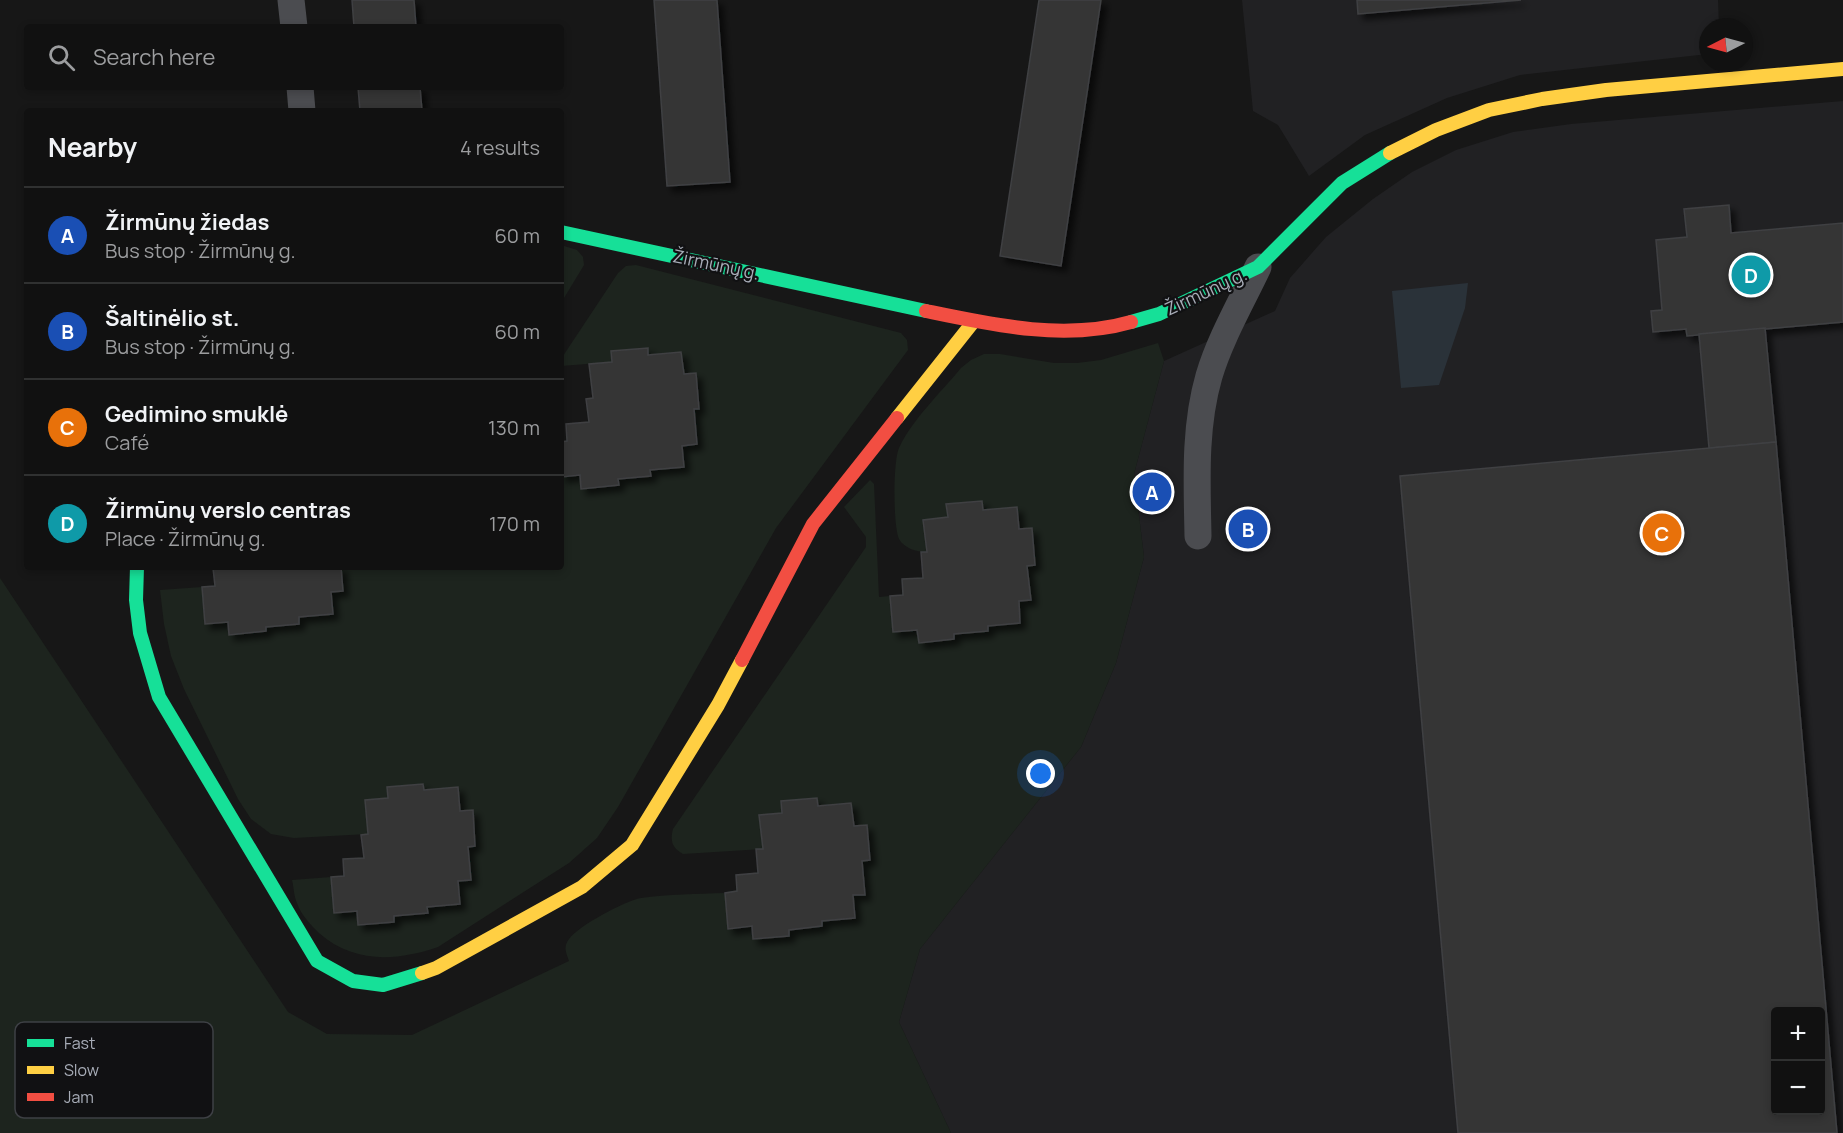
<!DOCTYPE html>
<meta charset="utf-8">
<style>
body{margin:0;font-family:Manrope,sans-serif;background:#1e1f1f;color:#f1f3f6}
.controls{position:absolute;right:18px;bottom:18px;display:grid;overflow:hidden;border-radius:6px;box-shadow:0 3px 9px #0003}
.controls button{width:54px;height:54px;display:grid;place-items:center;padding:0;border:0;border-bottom:2px solid #303131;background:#111;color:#f1f3f6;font:30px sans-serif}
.compass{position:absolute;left:1699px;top:18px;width:54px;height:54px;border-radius:50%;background:#111;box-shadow:0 3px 9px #0003;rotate:264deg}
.you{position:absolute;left:1041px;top:774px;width:21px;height:21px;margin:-15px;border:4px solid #fff;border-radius:50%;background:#1a73e8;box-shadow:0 0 0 9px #1a73e833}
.badge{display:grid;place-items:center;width:39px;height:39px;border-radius:50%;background:#757880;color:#fff;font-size:20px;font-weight:700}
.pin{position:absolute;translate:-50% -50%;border:3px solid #fff;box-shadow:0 2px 6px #0006}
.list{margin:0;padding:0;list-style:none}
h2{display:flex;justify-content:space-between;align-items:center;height:78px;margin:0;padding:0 24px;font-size:26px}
h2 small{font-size:20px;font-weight:400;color:#9c9d9f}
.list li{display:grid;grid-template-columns:39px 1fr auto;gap:18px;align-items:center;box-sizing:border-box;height:96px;padding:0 24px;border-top:2px solid #303131}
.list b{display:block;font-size:22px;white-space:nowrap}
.list p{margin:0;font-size:20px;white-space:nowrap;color:#9c9d9f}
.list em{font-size:20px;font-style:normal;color:#9c9d9f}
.icon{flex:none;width:33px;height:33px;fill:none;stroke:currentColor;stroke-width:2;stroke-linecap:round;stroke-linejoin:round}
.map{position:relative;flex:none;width:1843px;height:1133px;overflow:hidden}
.search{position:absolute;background:#111;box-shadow:0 3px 9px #0003;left:24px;top:24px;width:540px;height:66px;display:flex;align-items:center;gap:15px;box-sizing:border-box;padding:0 21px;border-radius:6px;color:#9c9d9f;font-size:22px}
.panel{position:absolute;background:#111;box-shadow:0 3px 9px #0003;left:24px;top:108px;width:540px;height:462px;border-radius:6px}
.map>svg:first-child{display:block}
.built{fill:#212123;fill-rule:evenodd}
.green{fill:#1d241e}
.water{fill:#2a3239}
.building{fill:#353536;stroke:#3f4043;stroke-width:1.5;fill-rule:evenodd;filter:url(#shadow)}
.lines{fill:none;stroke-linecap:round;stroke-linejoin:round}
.street{stroke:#4b4c50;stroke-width:27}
.fast{stroke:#16e098;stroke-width:14}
.slow{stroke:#ffcf43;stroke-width:14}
.jam{stroke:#f24e42;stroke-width:14}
.labels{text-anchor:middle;stroke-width:4.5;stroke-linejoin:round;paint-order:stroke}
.street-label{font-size:18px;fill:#a8adb8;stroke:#111113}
.key{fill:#111113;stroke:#3e4045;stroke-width:1.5}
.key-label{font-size:16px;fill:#a8adb8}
</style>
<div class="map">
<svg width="1843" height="1133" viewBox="0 0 1843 1133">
<defs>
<filter id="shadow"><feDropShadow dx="5.5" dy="5.5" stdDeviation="3" flood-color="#0009"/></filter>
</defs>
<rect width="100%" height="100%" fill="#171717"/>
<g class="built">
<polygon points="1242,0 1718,0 1719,27 1708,27 1708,54 1520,75 1447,98 1365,135 1309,176 1278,125 1253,111"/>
<path d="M1843,101V1133H951L899,1022L920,949L1081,747L1116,663L1144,557L1134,474L1164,361L1275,311L1290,278L1326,237L1373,199L1412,172L1456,150L1513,132L1571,124ZM1776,1012H1820V1110H1776Z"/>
</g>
<g class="green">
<polygon points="561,245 577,250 583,257 584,265 561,303"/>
<path d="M636,265L901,333L907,340L908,350L776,528L618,807L597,838L569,863L438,947C397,961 354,964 319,933C311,925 301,915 297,903C294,897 294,888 292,880L331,877L334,912L357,911L394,916L428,914L427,907L460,904L458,881L471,880L468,847L475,845L473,810L460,811L458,787L424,790L423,784L388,787V798L365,800L368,834L294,838L271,834L251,819L238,799L184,689L171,656L164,624L160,590L202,587L205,624L228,622L229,635L266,631V627L299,624V617L333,614L331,592L343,591L341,567H561V477L580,475L582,489L618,485V479L651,476L650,470L683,467L682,446L697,444L694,409L699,408L696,373L684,374L681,352L648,355V348L611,351L612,362L561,366V359L618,273L626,266Z"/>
<path d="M1158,343L1164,361L1134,474L1144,557L1116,663L1081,747L920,949L899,1022L951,1133H0V578L288,1012L327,1034L412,1035L569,961C566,953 563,947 569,939C578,926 625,901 641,898C668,894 697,894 725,893L728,928L752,926L754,939L789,936V930L822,926V921L855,918L853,895L865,894L862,861L870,860L867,825L854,826L851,803L818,806L817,798L781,801L782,813L759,815L763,849L683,854C672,848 670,841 673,829L866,547V537L844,507L870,480L874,484L879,597L890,596L917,630L919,642L954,639V634L988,631V626L1020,623L1019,601L1031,600L1027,566L1035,565L1032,529H1019L1017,507L983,510L981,501L947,504L948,517L923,520L927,552C916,552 904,548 899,539C893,526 893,461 899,448C911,421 943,390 961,368L971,360L984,354H1000L1054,363H1077L1101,360Z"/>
</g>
<polygon class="water" points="1468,283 1465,308 1439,385 1401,388 1392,291"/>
<g class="building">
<polygon points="352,0 414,0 416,27 354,27"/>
<polygon points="654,0 717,0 730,182 667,186"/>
<polygon points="1039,0 1101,0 1061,266 1000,256"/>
<polygon points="1357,0 1521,0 1358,14"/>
<polygon points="358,87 420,87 422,111 360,111"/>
<polygon points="1729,205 1731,233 1843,223 1843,322 1687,336 1686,329 1653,332 1651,311 1662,310 1656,240 1687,237 1684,209"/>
<polygon points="1765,328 1776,442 1709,448 1699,334"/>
<polygon points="648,348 648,355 681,352 684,374 696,373 699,409 694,409 697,444 682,446 684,467 650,470 651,476 618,479 619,485 581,489 580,475 561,477 561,442 567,441 566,424 589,422 586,399 593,398 589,364 612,362 611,351"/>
<path d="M1776,442L1837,1133H1458L1400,476ZM1776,1012H1820V1110H1776Z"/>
<polygon points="982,501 983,510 1017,507 1019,529 1032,528 1035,565 1027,566 1031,600 1019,601 1020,623 988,626 988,631 954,634 954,639 919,643 917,630 893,632 890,596 903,595 902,579 923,578 921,552 927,552 923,520 948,517 946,504"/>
<polygon points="229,567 341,567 343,591 331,592 333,614 299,617 299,624 266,627 266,631 229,635 228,622 205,624 202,587 215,586 213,568"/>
<polygon points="423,784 424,790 458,787 460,811 473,810 475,846 468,847 471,880 458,881 460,904 427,907 428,913 394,916 394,922 358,925 357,911 334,913 331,877 344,876 343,859 364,858 361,835 368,834 365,800 388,798 387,787"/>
<polygon points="817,798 818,806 851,803 854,826 867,825 870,860 862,861 865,895 853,895 855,918 822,921 822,926 789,930 789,936 753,939 752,926 728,929 725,893 737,891 736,875 758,873 756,849 763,849 759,815 782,813 781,801"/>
</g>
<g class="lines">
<g class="street">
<polyline points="291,0 294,27"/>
<polyline points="300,87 302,111"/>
<path d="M1198,536C1197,482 1194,428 1209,376C1220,339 1241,303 1258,267"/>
</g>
<g class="fast">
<polyline points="561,232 926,311"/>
<polyline points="1131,322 1159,314 1258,267 1342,183 1390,153"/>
<polyline points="137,567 136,600 140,633 159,697 317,961 353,981 383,985 422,973"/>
</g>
<g class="slow">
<polyline points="1390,153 1436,130 1489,110 1542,99 1606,90 1843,69"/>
<polyline points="897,418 974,321"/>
<polyline points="422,973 436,968 582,887 632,845 718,705 742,660"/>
</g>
<g class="jam">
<path d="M926,311C993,325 1065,341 1131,322"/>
<polyline points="742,660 813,524 897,418"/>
</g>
</g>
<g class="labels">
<g class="street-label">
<text transform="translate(716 265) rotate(12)" y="6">Žirmūnų g.</text>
<text transform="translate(1206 292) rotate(-25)" y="6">Žirmūnų g.</text>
</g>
</g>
<rect x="15" y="1022" width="198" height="96" rx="9" class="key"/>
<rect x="27" y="1039" width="27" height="8" fill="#16e098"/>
<rect x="27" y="1066" width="27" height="8" fill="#ffcf43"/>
<rect x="27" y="1093" width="27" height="8" fill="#f24e42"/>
<g class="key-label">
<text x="64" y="1049">Fast</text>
<text x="64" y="1076">Slow</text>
<text x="64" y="1103">Jam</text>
</g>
</svg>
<div class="controls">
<button>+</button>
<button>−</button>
</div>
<svg class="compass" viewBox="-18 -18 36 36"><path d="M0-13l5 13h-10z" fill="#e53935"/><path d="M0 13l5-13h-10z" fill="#9c9d9f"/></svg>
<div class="you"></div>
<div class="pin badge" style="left:1152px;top:492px;background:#1a4fb4">A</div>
<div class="pin badge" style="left:1248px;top:529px;background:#1a4fb4">B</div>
<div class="pin badge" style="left:1662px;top:533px;background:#e8710a">C</div>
<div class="pin badge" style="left:1751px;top:275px;background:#0f9aa8">D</div>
<div class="search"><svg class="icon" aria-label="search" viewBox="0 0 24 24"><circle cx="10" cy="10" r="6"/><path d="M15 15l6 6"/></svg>Search here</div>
<section class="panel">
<h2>Nearby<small>4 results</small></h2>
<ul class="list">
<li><span class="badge" style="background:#1a4fb4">A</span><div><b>Žirmūnų žiedas</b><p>Bus stop · Žirmūnų g.</p></div><em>60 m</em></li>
<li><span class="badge" style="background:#1a4fb4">B</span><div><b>Šaltinėlio st.</b><p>Bus stop · Žirmūnų g.</p></div><em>60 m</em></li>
<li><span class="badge" style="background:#e8710a">C</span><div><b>Gedimino smuklė</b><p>Café</p></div><em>130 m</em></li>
<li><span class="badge" style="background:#0f9aa8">D</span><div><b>Žirmūnų verslo centras</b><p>Place · Žirmūnų g.</p></div><em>170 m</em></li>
</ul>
</section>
</div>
